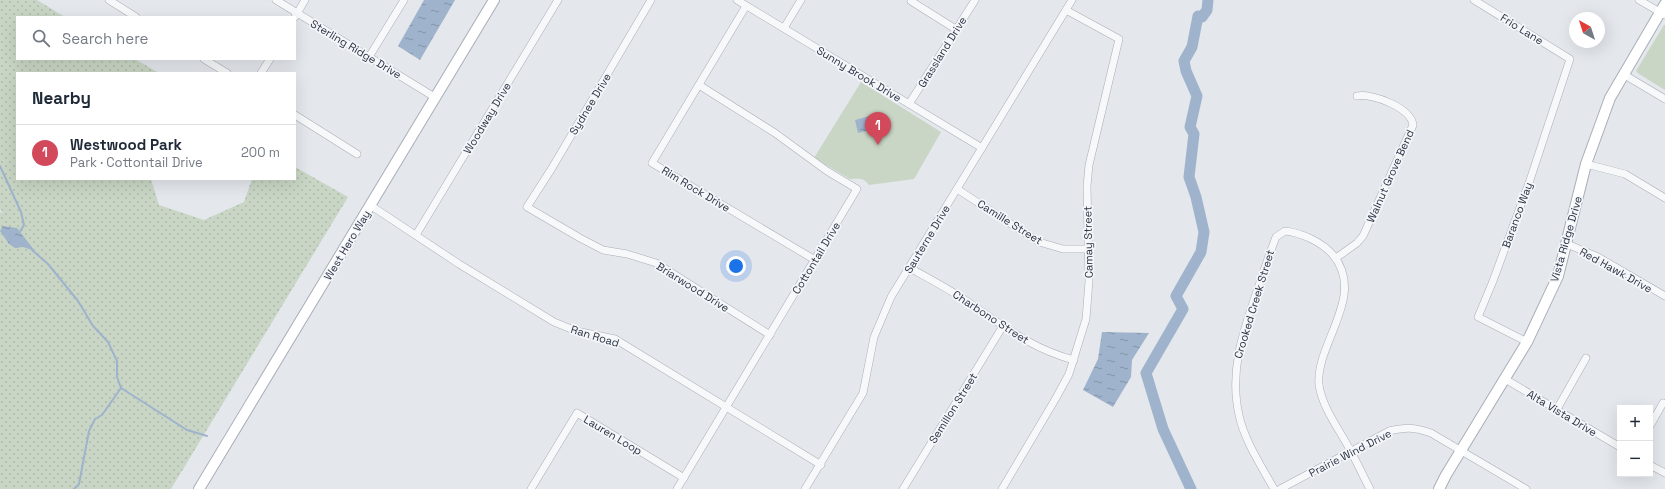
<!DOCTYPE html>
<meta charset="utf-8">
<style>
body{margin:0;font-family:"Space Grotesk",sans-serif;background:#f2f2f3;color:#1f2937}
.controls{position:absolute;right:12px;bottom:12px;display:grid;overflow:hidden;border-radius:0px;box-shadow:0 4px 16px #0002}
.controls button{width:36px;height:36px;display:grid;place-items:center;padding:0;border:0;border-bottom:1px solid #e0e1e3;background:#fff;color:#1f2937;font:20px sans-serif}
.compass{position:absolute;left:1569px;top:12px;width:36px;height:36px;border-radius:50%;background:#fff;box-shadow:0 4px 16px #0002;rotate:321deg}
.you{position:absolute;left:736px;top:266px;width:14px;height:14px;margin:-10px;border:3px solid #fff;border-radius:50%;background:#1a73e8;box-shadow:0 0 0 6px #1a73e833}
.badge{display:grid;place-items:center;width:26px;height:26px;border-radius:50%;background:#d1495b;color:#fff;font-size:13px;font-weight:700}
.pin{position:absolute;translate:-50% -33px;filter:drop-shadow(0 1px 2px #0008)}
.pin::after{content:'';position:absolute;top:21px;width:14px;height:12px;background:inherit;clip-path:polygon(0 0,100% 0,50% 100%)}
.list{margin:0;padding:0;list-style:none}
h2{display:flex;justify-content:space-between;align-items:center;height:52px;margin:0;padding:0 16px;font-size:17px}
h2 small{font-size:13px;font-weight:400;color:#747a83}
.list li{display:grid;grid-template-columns:26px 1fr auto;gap:12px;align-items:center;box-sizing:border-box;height:56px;padding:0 16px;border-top:1px solid #e0e1e3}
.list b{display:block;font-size:15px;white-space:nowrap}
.list p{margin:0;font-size:13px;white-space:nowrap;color:#747a83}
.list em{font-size:13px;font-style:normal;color:#747a83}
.icon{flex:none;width:22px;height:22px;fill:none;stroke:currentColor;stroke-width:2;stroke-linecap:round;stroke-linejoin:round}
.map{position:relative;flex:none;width:1665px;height:489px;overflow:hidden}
.search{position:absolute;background:#fff;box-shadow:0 4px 16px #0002;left:16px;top:16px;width:280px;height:44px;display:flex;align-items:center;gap:10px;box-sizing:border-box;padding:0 14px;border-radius:0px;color:#747a83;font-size:15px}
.panel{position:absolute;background:#fff;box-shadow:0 4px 16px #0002;left:16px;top:72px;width:280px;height:108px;border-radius:0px}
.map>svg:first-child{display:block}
.grass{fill:url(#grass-dots)}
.park{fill:#c9d6c5}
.water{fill:url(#water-ripples)}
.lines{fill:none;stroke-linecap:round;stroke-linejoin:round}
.stream{stroke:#9fb4cc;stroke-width:2}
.river{stroke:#9fb4cc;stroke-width:11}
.street-casing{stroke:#a9aeb7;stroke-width:8}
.secondary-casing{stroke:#a9aeb7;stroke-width:12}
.street{stroke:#f7f8fa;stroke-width:7}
.secondary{stroke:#fff;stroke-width:10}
.labels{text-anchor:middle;stroke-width:3.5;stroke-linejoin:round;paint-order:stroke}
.street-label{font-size:11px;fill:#2b3445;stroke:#f4f6f9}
</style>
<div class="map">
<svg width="1665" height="489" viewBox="0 0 1665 489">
<defs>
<pattern id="grass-dots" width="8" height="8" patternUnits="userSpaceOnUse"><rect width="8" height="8" fill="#c9d6c5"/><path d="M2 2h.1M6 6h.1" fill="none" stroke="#adb8ab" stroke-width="1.8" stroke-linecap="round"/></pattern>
<pattern id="water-ripples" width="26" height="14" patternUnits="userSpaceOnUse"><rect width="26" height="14" fill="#9fb4cc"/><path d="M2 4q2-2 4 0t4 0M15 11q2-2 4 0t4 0" fill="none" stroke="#8293a7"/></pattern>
</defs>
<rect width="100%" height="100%" fill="#e4e7ec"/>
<polygon class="grass" points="0,0 37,0 65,17 17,17 17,59 135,59 159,73 17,73 17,179 151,179 159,205 204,220 244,202 252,179 295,179 295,167 348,197 171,489 0,489 0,212 3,213 0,209"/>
<g class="park">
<polygon points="1664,25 1665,25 1665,90 1639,74 1636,71"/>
<path d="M861,82L941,132L914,179L869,185C863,177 859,179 850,179L814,158Z"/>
</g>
<g class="water">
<polygon points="424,0 455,0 420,60 398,46"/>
<polygon points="877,114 881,127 858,133 855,120"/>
<polygon points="3,226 17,228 35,251 23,247 15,248 9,244 0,231"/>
<polygon points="1102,332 1149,333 1132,360 1131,377 1113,407 1083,390 1098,359"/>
</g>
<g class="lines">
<g class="stream">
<polyline points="0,166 21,212 24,225 19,233"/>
<polyline points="32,250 48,264 78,301 93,326 108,342 117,361 117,377 121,388 102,415 95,419 89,431 79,484 74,489"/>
<polyline points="121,388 187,430 207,436"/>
</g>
<polyline class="river" points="1191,489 1163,429 1146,373 1183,309 1176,296 1201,252 1204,232 1196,197 1189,177 1194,134 1190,127 1197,96 1186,71 1184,61 1192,47 1198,16 1202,17 1207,10 1208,0"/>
<g class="street-casing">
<g id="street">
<polyline points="109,0 136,17"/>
<polyline points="276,0 436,98"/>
<polyline points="651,0 552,168 527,207 580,238 603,250 627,254 656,263 770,335"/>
<polyline points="737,0 982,148"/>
<polyline points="1474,0 1570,59 1529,183 1493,281 1478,317 1527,342"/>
<polyline points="1639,0 1665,15"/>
<polyline points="911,1 957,30"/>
<polyline points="746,6 652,163 815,260"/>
<polyline points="295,17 305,0"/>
<polyline points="784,28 801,0"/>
<polyline points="369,57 404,0"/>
<polyline points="204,59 227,73"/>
<polyline points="261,73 270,59"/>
<polyline points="1623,74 1665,99"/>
<polyline points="909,104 975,0"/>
<polyline points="295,115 357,154"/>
<polyline points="1586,164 1625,174 1665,198"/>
<polyline points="957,189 1039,242 1063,249 1089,249"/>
<polyline points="370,205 459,264 554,322 576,331 615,339 821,465"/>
<polyline points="416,235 558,0"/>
<polyline points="1567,244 1598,257 1665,296"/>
<path d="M1336,258L1357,243L1363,236L1413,125C1411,108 1373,93 1357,96"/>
<path d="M910,268C928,278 947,288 965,300C1001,324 1031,349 1074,360"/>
<polyline points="1505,379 1620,447"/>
<polyline points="1557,409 1586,358"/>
<polyline points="1650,426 1663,403"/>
<polyline points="1650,465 1665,473"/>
<polyline points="531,489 577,413 684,478"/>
<polyline points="677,489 857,189 827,171 775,133 699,85"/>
<polyline points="805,489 863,393 874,337 891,297 1072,0"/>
<polyline points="903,489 1003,326"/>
<polyline points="1002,489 1056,398 1069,374 1086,319 1089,281 1087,186 1089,165 1119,39 1066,10"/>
<path d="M1274,489C1262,467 1244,440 1239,415C1229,371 1243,332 1257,291C1263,273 1269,255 1276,237L1285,231C1302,233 1322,242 1333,255C1367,296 1315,344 1319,385C1322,407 1339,429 1349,448C1357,462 1363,476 1370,489"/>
<path d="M1280,489L1389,431C1406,427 1414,427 1431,433L1526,489"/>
</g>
</g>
<g class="secondary-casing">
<g id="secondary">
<polyline points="199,489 494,0"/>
<polyline points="1439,489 1446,475 1527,342 1558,276 1586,164 1610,98 1665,4"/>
</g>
</g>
<use href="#street" class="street"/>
<use href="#secondary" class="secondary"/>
</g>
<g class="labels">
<g class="street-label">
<text transform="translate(1522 29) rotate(32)" y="4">Frio Lane</text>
<text transform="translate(356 49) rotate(31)" y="4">Sterling Ridge Drive</text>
<text transform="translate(942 52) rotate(-58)" y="4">Grassland Drive</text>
<text transform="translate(859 74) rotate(31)" y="4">Sunny Brook Drive</text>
<text transform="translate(590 104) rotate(-59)" y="4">Sydnee Drive</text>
<text transform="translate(487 118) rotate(-59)" y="4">Woodway Drive</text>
<text transform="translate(1390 176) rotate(-66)" y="4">Walnut Grove Bend</text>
<text transform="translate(696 189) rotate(31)" y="4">Rim Rock Drive</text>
<text transform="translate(1517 215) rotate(-70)" y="4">Baranco Way</text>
<text transform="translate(1010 222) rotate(32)" y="4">Camille Street</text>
<text transform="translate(927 239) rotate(-59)" y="4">Sauterne Drive</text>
<text transform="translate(1566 239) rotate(-74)" y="4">Vista Ridge Drive</text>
<text transform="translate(1088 242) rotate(-91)" y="4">Camay Street</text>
<text transform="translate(347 245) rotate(-59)" y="4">West Hero Way</text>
<text transform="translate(816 258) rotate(-59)" y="4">Cottontail Drive</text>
<text transform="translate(1616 270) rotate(29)" y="4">Red Hawk Drive</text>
<text transform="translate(693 287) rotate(32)" y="4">Briarwood Drive</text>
<text transform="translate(1254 304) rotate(-73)" y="4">Crooked Creek Street</text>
<text transform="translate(991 317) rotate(33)" y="4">Charbono Street</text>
<text transform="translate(595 336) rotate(17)" y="4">Ran Road</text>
<text transform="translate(953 408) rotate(-58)" y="4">Semillon Street</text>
<text transform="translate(1562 413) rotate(31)" y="4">Alta Vista Drive</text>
<text transform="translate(613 435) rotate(31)" y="4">Lauren Loop</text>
<text transform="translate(1350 453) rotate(-27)" y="4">Prairie Wind Drive</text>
</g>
</g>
</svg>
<div class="controls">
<button>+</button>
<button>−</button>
</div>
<svg class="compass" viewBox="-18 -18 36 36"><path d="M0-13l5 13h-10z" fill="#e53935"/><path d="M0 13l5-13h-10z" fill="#747a83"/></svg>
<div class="you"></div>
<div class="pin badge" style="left:878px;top:145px">1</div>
<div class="search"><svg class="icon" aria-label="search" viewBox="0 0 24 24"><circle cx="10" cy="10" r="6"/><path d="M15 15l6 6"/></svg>Search here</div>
<section class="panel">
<h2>Nearby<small></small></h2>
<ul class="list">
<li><span class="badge">1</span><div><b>Westwood Park</b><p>Park · Cottontail Drive</p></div><em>200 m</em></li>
</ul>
</section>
</div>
